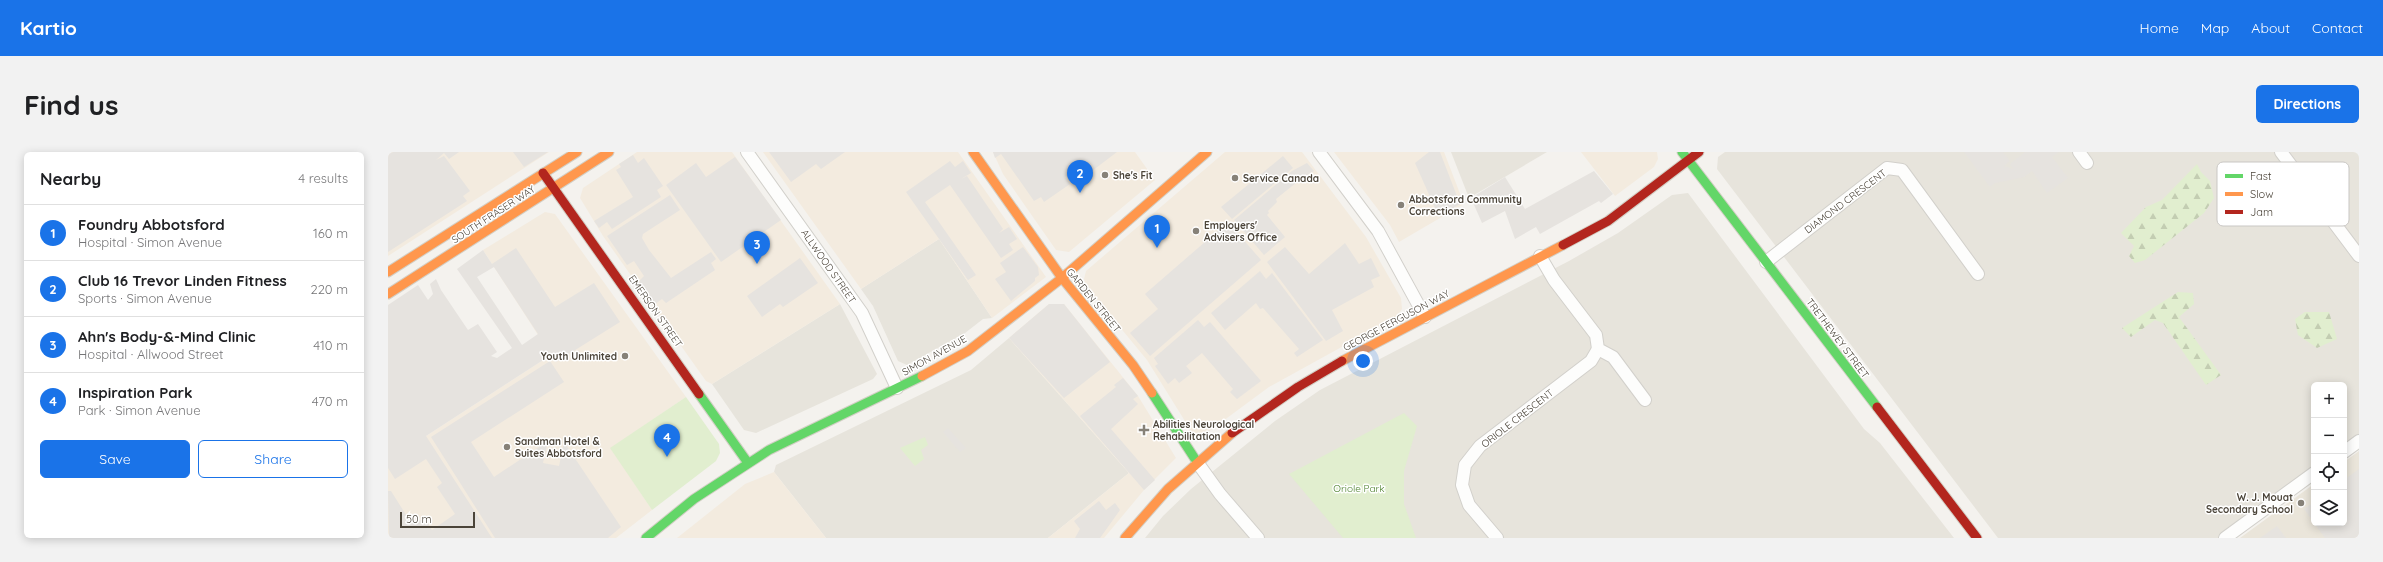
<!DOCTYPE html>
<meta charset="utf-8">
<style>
body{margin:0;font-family:Quicksand,sans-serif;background:#f2f2f2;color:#202124}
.controls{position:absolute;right:12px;bottom:12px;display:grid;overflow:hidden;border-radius:6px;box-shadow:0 2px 10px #0003}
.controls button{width:36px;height:36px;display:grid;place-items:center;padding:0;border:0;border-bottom:1px solid #e0e0e0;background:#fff;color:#202124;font:20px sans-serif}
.scale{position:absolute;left:12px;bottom:10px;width:75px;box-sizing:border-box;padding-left:4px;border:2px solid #4b4439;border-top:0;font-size:11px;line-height:14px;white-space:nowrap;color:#4b4439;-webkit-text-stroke:3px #fff;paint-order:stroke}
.you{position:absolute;left:975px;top:209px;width:14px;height:14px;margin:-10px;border:3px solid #fff;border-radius:50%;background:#1a73e8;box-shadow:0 0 0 6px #1a73e833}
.badge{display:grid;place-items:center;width:26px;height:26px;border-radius:50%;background:#1a73e8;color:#fff;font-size:13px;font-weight:700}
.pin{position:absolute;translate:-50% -33px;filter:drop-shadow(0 1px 2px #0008)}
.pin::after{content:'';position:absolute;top:21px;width:14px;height:12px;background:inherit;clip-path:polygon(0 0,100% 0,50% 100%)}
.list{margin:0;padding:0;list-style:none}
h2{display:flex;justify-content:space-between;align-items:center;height:52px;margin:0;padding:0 16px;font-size:17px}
h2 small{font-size:13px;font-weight:400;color:#757577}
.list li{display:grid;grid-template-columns:26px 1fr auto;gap:12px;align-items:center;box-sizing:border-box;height:56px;padding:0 16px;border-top:1px solid #e0e0e0}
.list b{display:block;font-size:15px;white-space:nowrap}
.list p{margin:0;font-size:13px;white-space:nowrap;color:#757577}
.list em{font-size:13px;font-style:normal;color:#757577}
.actions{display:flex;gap:8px;padding:12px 16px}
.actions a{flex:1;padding:9px 0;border:1px solid #1a73e8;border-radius:6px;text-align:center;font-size:14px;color:#1a73e8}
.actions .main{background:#1a73e8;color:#fff}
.icon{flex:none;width:22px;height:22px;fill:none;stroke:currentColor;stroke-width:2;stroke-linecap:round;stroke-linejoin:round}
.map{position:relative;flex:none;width:1971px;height:386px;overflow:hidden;border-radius:6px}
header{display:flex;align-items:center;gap:24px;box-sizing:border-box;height:56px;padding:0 20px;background:#1a73e8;color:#fff}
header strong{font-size:19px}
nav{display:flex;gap:22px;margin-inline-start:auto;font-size:14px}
.intro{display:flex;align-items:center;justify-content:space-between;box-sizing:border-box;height:96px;padding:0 24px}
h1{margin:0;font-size:28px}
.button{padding:10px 18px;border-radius:6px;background:#1a73e8;color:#fff;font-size:14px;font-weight:700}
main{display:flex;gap:24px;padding:0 24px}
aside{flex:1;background:#fff;border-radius:6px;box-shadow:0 2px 10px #0003}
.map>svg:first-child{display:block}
.residential{fill:#e7e4dc}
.commercial{fill:#f3ebdf}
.education{fill:#eae5da}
.forest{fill:url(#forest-firs)}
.park{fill:#e1eecf}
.parking{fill:#e6e3df;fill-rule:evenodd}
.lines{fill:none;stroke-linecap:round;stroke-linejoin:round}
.street-casing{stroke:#d2d0cb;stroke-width:14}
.fast-casing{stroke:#d3cfc5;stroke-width:11}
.slow-casing{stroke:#d3cfc5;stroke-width:11}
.jam-casing{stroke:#d3cfc5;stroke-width:11}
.street{stroke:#fdfdfc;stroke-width:12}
.fast{stroke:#63d668;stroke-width:9}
.slow{stroke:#ff974d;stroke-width:9}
.jam{stroke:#b3261e;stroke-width:9}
.poi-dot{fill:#868178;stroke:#fff;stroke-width:1.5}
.labels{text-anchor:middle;stroke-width:3;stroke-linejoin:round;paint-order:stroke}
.poi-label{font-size:10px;font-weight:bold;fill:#4b4439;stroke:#fff;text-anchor:start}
.street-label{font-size:10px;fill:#4b4439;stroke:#fff}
.park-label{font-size:10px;fill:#4a7f2a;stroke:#fff}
.key{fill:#fff;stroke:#c9c7c4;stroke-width:1}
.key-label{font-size:11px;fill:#4b4439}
</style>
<header>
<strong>Kartio</strong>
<nav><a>Home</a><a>Map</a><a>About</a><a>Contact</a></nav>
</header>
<div class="intro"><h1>Find us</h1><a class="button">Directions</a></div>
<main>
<aside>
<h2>Nearby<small>4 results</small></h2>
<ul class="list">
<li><span class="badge">1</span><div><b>Foundry Abbotsford</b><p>Hospital · Simon Avenue</p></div><em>160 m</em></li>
<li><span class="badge">2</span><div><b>Club 16 Trevor Linden Fitness</b><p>Sports · Simon Avenue</p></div><em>220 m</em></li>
<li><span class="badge">3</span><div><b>Ahn's Body-&amp;-Mind Clinic</b><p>Hospital · Allwood Street</p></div><em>410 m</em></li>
<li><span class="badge">4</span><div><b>Inspiration Park</b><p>Park · Simon Avenue</p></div><em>470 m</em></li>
</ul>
<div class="actions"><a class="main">Save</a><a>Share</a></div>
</aside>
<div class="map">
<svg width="1971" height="386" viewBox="0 0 1971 386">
<defs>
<pattern id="forest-firs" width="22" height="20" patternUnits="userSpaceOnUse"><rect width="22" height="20" fill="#e1eecf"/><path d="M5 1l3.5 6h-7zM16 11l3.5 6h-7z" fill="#c3cdb2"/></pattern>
</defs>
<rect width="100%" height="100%" fill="#f4f2ee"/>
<g class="residential">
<polygon points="1063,0 1159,0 1081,46"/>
<polygon points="1337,0 1971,0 1971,286 1956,297 1956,233 1926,233 1926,319 1831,386 1610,386 1329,17 1330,5"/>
<polygon points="1300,41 1476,277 1492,291 1566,386 757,386 775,364 803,337 887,269 932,238 1181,109 1230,81 1284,43"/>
<polygon points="551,87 604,166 595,167 577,181 519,213 510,209 485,154 473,137"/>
<polygon points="452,152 489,222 485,227 368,281 356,278 324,232"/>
<polygon points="621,186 741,321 660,386 438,386 386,320 388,313 583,218"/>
</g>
<g class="commercial">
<polygon points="0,0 161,0 0,104"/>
<polygon points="249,0 344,0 452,152 324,232 318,229 215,84 192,46 195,36"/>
<polygon points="375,0 570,0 658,125 604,166 551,87 473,137"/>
<polygon points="605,0 747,0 767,28 681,100 668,98 615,22"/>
<polygon points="837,0 914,0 978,85 1013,146 1014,157 1008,165 881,235 816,283 805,282 759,208 698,134 696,127 698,119"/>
<polygon points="946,0 1056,0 1076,52 1011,90 1002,73"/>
<polygon points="1193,0 1269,0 1270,7 1266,15 1227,44"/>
<polygon points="157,60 167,62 298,245 223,296 264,358 228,386 0,386 0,225 38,284 163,203 95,98"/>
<polygon points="661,152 676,152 750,244 788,306 756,338 716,386 660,386 741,321 621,186"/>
<polygon points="386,320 438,386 289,386 357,332"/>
</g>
<polygon class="education" points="1971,299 1971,386 1852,386 1926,332 1926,371 1956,371 1956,310"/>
<g class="forest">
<polygon points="1809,12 1813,20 1822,29 1826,46 1816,61 1757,108 1747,111 1741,104 1746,94 1733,81 1758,55 1774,48"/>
<polygon points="1790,140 1805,141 1806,152 1791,165 1833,223 1818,233 1775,171 1767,168 1743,185 1734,176"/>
<polygon points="1917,160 1941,160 1949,187 1929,196 1910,183 1907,167"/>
</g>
<g class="park">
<polygon points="298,245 331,292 332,301 328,309 264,358 222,296"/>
<polygon points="1016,261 1029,274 1016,319 1016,352 1028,386 955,386 901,322"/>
<polygon points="537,285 540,293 533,298 536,307 527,314 512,296"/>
</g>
<g class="parking">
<polygon points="0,0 71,0 61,7 56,1 48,8 56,4 82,39 75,44 79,49 0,100"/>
<polygon points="125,0 160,0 136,15"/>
<polygon points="381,0 457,0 433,17 428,12 403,30"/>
<polygon points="605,0 729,0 704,19 701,16 699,20 685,30 680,23 677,25 682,32 656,50 653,45 646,49 613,2 607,6"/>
<polygon points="1041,0 1052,0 1072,52 1051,65 1027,11"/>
<polygon points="1576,0 1615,0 1622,9 1616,14 1625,17 1622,12 1637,0 1671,0 1664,5 1680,26 1659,41 1644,19 1636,25 1607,31 1602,35"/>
<polygon points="245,3 250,11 256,6 275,34 269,38 273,45 224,77 219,70 211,76 206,69 245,45 228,18 233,15 231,12"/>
<polygon points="895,4 905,16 844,67 833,55"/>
<polygon points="347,5 393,68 333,110 278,33 308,11 318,25"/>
<polygon points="562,9 567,15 575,9 583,21 573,27 579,24 615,77 611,81 621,75 629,87 621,92 625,98 613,106 562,33 537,50 588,123 580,128 518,40"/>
<polygon points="919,11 926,19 914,26 888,47 889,50 880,59 881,61 879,63 897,85 876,103 846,68 904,19"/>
<polygon points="1206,19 1225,42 1213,51 1211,49 1152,82 1148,75 1127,87 1117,59 1094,71 1083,46 1117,25 1137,57"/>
<polygon points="282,43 292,58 255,82 254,86 261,98 283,126 323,100 328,107 323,111 327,118 278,151 274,147 267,152 251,129 256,124 246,109 239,113 219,84"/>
<polygon points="840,70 873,108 762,204 742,181 770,157 757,142"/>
<polygon points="957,91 971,112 983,106 992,124 983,128 986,135 944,158 955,179 938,189 879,110 897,95 921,122"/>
<polygon points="635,95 650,115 651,123 647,126 647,129 623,149 607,127 618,120 612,111"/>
<path d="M128,96L167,155L206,131L232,170L168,210L163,203L38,284L104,386H1L0,339H3L20,366L28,369L37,367L44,378L67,362L49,335L54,331L38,307L7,327L0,316V153L30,133L40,148L45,142L42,132L48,127L53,138L80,178L90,172L109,200L103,204L109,206L124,196L69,117L95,98L104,112ZM106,115L150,182L134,193L89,125Z"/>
<polygon points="412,106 430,131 395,155 392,152 374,165 359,144"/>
<polygon points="872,119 878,127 884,121 935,188 909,205 906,201 911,197 875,156 872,157 868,151 837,178 823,161"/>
<polygon points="661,152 676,152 722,210 676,246 621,186"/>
<polygon points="810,168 816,175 822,170 873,229 849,247 842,240 845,237 814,201 798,214 804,221 791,231 787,226 780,232 767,214 770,212 766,206"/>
<polygon points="162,209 176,230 83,290 106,325 160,289 155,311 171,314 176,290 233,375 220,386 107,386 43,285"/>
<polygon points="735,226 750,244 745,247 750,252 723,277 767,328 756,338 692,264 728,235 726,233"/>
<polygon points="560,276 578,296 572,300 555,280"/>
<polygon points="1971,317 1971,386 1937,386 1916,357 1926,350 1926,371 1956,371 1956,328"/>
<polygon points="711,349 718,358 727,351 732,358 712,386 687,386 692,377 686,369"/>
<polygon points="1889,374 1898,386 1872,386"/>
</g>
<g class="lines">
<g class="street-casing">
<g id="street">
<polyline points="359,0 474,161 509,236"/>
<polyline points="931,0 990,79 1037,165"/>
<polyline points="1691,0 1699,11"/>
<polyline points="1893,0 1971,104"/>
<polyline points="1152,104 1166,128 1208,183 1210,197 1225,205 1257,248"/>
<polyline points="1378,110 1499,16 1514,18 1590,122"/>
<polyline points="1956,300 1971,289"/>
<polyline points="809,310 832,342 870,386"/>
<polyline points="1109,386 1081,353 1074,333 1077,313 1092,294 1203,209 1210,197"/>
<polyline points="1837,386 1926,321"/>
</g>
</g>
<g class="fast-casing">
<g id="fast">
<polyline points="1294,0 1489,255"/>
<polyline points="764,241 809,310"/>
<polyline points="311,242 360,311"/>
<polyline points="258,386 306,347 381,298 534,224"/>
</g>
</g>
<g class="slow-casing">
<g id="slow">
<polyline points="585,0 674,126 745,213 764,241"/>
<polyline points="0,120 189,0"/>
<polyline points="0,142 221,0"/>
<polyline points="954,209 1175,93"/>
<polyline points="534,224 580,199 674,126 819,0"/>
<polyline points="737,386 780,337 844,281"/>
</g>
</g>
<g class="jam-casing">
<g id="jam">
<polyline points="155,21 311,242"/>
<polyline points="1175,93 1220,69 1311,0"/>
<polyline points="1489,255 1589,386"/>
<polyline points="844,281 910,235 954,209"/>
</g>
</g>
<use href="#street" class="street"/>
<use href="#fast" class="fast"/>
<use href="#slow" class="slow"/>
<use href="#jam" class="jam"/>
</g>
<g class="poi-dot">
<circle cx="717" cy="23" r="4"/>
<circle cx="847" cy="26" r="4"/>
<circle cx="1013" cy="53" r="4"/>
<circle cx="808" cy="79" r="4"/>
<circle cx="237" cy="204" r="4"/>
<path d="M754 272h4v4h4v4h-4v4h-4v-4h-4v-4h4z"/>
<circle cx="119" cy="295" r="4"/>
<circle cx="1913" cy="351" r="4"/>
</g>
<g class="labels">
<g class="poi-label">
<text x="725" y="27">She's Fit</text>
<text x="855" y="30">Service Canada</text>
<text x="1021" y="51">Abbotsford Community<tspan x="1021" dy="12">Corrections</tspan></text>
<text x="816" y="77">Employers'<tspan x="816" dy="12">Advisers Office</tspan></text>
<text x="229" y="208" text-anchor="end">Youth Unlimited</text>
<text x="765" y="276">Abilities Neurological<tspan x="765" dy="12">Rehabilitation</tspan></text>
<text x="127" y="293">Sandman Hotel &amp;<tspan x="127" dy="12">Suites Abbotsford</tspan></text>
<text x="1905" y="349" text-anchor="end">W. J. Mouat<tspan x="1905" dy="12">Secondary School</tspan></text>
</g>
<g class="street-label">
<text transform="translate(1457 49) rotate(-37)" y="4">DIAMOND CRESCENT</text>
<text transform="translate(105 62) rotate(-33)" y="4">SOUTH FRASER WAY</text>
<text transform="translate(441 114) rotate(55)" y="4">ALLWOOD STREET</text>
<text transform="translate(706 148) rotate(51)" y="4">GARDEN STREET</text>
<text transform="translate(268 159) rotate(55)" y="4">EMERSON STREET</text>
<text transform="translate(1008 168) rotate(-28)" y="4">GEORGE FERGUSON WAY</text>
<text transform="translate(1450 186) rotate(53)" y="4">TRETHEWEY STREET</text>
<text transform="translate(546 203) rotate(-29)" y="4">SIMON AVENUE</text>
<text transform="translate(1129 266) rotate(-38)" y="4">ORIOLE CRESCENT</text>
</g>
<g class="park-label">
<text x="971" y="340">Oriole Park</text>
</g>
</g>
<rect x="1829" y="10" width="132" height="64" rx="6" class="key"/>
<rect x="1837" y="22" width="18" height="4" fill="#63d668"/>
<rect x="1837" y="40" width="18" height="4" fill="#ff974d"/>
<rect x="1837" y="58" width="18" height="4" fill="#b3261e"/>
<g class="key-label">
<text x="1862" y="28">Fast</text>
<text x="1862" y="46">Slow</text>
<text x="1862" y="64">Jam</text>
</g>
</svg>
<div class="controls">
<button>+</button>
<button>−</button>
<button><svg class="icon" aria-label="locate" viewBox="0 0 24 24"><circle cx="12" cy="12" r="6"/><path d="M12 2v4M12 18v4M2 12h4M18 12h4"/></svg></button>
<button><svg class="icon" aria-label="layers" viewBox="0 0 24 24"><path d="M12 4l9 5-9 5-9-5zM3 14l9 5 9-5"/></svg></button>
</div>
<div class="scale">50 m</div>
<div class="you"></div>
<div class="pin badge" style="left:769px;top:96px">1</div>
<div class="pin badge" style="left:692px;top:41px">2</div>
<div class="pin badge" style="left:369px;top:112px">3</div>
<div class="pin badge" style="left:279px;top:305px">4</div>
</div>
</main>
